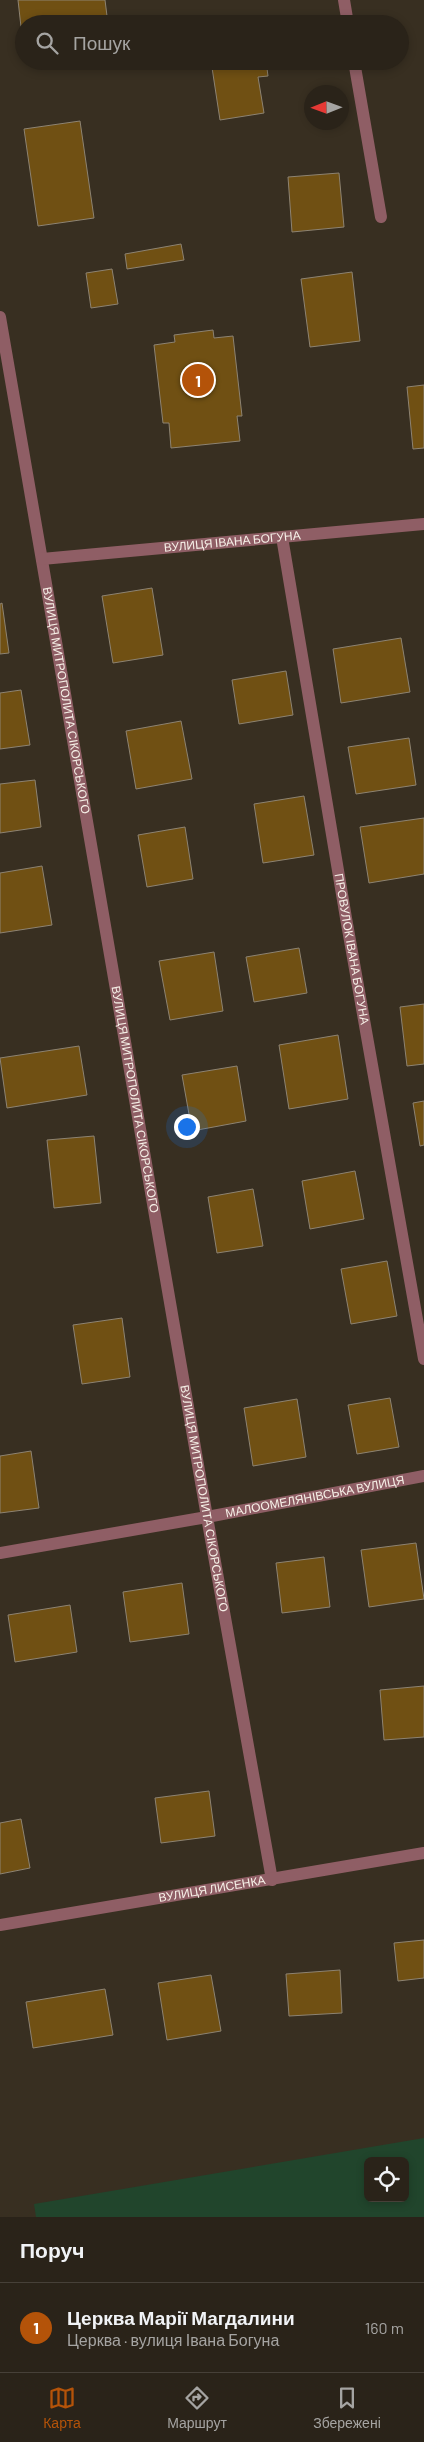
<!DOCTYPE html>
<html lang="uk">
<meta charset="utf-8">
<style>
body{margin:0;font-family:Barlow,sans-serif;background:#322b22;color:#f1f3f6}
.controls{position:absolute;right:15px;bottom:15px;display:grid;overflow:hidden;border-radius:8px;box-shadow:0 2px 8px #0003}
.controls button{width:45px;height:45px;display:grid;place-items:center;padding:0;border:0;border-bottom:1px solid #464038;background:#2a2319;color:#f1f3f6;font:25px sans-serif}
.compass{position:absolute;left:304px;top:85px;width:45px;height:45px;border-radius:50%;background:#2a2319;box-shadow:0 2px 8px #0003;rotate:269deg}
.you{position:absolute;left:186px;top:1126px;width:18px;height:18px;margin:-12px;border:4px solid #fff;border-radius:50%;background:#1a73e8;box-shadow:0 0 0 8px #1a73e833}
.badge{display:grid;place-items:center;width:32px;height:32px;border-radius:50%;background:#b45309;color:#fff;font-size:16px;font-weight:700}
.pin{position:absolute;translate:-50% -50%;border:2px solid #fff;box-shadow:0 1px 5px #0006}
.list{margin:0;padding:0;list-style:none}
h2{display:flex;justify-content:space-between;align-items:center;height:65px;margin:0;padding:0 20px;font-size:21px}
h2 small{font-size:16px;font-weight:400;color:#a5a4a2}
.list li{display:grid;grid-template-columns:32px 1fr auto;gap:15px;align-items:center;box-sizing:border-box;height:90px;padding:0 20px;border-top:1px solid #464038}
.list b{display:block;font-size:19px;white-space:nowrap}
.list p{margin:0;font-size:16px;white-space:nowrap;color:#a5a4a2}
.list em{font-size:16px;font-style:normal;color:#a5a4a2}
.icon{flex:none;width:28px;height:28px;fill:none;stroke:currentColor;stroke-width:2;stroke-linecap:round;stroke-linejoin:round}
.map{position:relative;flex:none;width:424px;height:2217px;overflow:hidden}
.search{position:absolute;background:#2a2319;box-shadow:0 2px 8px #0003;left:15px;right:15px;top:15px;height:55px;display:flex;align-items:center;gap:12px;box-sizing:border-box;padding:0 18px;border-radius:28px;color:#a5a4a2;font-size:19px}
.sheet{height:155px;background:#2a2319}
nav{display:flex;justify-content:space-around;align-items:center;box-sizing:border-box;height:70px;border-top:1px solid #464038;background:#2a2319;font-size:14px;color:#a5a4a2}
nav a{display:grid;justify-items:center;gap:2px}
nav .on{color:#b45309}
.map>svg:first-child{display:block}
.green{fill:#21452c;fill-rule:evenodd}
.building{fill:#705013;stroke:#8d8372}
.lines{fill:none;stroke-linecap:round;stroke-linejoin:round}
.minor{stroke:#8f5e65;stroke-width:12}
.labels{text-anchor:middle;stroke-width:5;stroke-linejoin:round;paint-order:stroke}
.street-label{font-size:12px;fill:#f6f0e7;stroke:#2e2517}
</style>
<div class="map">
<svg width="424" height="2217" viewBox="0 0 424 2217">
<rect width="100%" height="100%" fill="#382f21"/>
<path class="green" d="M424,2138V2217H36L34,2204ZM368,2161H405V2198H368Z"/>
<g class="building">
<polygon points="18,0 105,0 108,24 24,24 24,36 22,36"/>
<polygon points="211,61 266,61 268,76 258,77 264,113 220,120"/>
<polygon points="80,121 94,218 38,226 24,129"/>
<polygon points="339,173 344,227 292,232 288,177"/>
<polygon points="181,244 184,260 127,269 125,254"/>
<polygon points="112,269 118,304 91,308 86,273"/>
<polygon points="352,272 360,341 310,347 301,279"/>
<polygon points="213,330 214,338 233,336 242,416 237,416 240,441 171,448 169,423 163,423 154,345 175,342 174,335"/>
<polygon points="424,385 424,448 413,449 407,387"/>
<polygon points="152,588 163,655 113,663 102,596"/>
<polygon points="2,603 9,653 0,654 0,604"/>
<polygon points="401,638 410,692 341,703 333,649"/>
<polygon points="286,671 293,715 239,724 232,680"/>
<polygon points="21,690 30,745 0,749 0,693"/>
<polygon points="181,721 192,779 136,789 126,731"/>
<polygon points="409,738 416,785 356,794 348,747"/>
<polygon points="35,780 41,827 0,833 0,784"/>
<polygon points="304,796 314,855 263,863 254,804"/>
<polygon points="424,818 424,874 369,883 360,827"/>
<polygon points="185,827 193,879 147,887 138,835"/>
<polygon points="42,866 52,925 0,933 0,873"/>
<polygon points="299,948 307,993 254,1002 246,957"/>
<polygon points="214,952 223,1011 170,1020 159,961"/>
<polygon points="424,1004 424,1064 407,1066 400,1007"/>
<polygon points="338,1035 348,1099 289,1109 279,1045"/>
<polygon points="79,1046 87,1095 7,1108 0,1058"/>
<polygon points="237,1066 246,1121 192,1131 182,1075"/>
<polygon points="424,1101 424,1145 420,1146 413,1103"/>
<polygon points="94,1136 101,1203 54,1208 47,1140"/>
<polygon points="355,1171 364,1219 310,1229 302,1181"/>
<polygon points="253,1189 263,1246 217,1253 208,1197"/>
<polygon points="387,1261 397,1316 351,1324 341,1269"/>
<polygon points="122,1318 130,1377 82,1384 73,1325"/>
<polygon points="390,1398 399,1447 357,1454 348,1405"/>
<polygon points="297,1399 306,1457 253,1466 244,1408"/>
<polygon points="31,1451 39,1508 0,1513 0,1456"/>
<polygon points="416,1543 424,1599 369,1607 361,1550"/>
<polygon points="324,1557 330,1607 282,1613 276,1563"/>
<polygon points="182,1583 189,1634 130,1642 123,1592"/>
<polygon points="70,1605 77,1652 15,1662 8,1615"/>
<polygon points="424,1686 424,1737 384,1740 380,1690"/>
<polygon points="209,1791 215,1836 161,1843 155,1798"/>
<polygon points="21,1819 30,1868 0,1874 0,1823"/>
<polygon points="424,1940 424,1978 398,1981 394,1943"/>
<polygon points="340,1970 342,2013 289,2016 286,1974"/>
<polygon points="211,1975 221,2031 167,2040 158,1983"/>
<polygon points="105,1989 113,2035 33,2048 26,2002"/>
</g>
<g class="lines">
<g class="minor">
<polyline points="344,0 348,24"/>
<polyline points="354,61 381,217"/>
<path id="s1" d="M0,317L207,1517L272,1880"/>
<path id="s2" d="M282,537L346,918L424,1359"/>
<path id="s3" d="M42,559L424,524"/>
<path id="s4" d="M0,1553L207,1517L424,1476"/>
<path id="s5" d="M0,1925L424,1853"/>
</g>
</g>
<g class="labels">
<g class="street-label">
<text dy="4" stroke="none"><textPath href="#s3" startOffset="191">ВУЛИЦЯ ІВАНА БОГУНА</textPath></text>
<text dy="4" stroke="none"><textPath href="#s1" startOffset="389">ВУЛИЦЯ МИТРОПОЛИТА СІКОРСЬКОГО</textPath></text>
<text dy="4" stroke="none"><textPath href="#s2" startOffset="418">ПРОВУЛОК ІВАНА БОГУНА</textPath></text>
<text dy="4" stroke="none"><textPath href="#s1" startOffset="794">ВУЛИЦЯ МИТРОПОЛИТА СІКОРСЬКОГО</textPath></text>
<text dy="4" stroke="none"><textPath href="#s4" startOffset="320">МАЛООМЕЛЯНІВСЬКА ВУЛИЦЯ</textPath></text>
<text dy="4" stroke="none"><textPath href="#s1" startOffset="1199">ВУЛИЦЯ МИТРОПОЛИТА СІКОРСЬКОГО</textPath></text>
<text dy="4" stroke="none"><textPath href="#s5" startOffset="215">ВУЛИЦЯ ЛИСЕНКА</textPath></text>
</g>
</g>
</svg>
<div class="controls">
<button><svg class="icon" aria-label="locate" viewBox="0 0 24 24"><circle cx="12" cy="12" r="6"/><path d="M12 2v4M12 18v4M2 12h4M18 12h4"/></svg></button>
</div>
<svg class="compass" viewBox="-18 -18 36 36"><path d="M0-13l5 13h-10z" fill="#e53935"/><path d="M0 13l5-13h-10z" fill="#a5a4a2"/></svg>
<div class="you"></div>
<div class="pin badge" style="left:198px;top:380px">1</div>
<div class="search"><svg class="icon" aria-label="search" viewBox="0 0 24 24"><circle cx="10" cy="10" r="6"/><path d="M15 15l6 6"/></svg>Пошук</div>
</div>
<section class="sheet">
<h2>Поруч<small></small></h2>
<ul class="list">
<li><span class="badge">1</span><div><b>Церква Марії Магдалини</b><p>Церква · вулиця Івана Богуна</p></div><em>160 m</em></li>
</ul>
</section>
<nav>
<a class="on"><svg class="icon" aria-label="map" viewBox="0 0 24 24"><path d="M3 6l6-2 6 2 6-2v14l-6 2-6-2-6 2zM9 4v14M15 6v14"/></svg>Карта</a>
<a><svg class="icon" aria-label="directions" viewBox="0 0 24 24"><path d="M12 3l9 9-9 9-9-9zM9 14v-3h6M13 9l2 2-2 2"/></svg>Маршрут</a>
<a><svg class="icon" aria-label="saved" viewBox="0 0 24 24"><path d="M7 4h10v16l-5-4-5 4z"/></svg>Збережені</a>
</nav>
